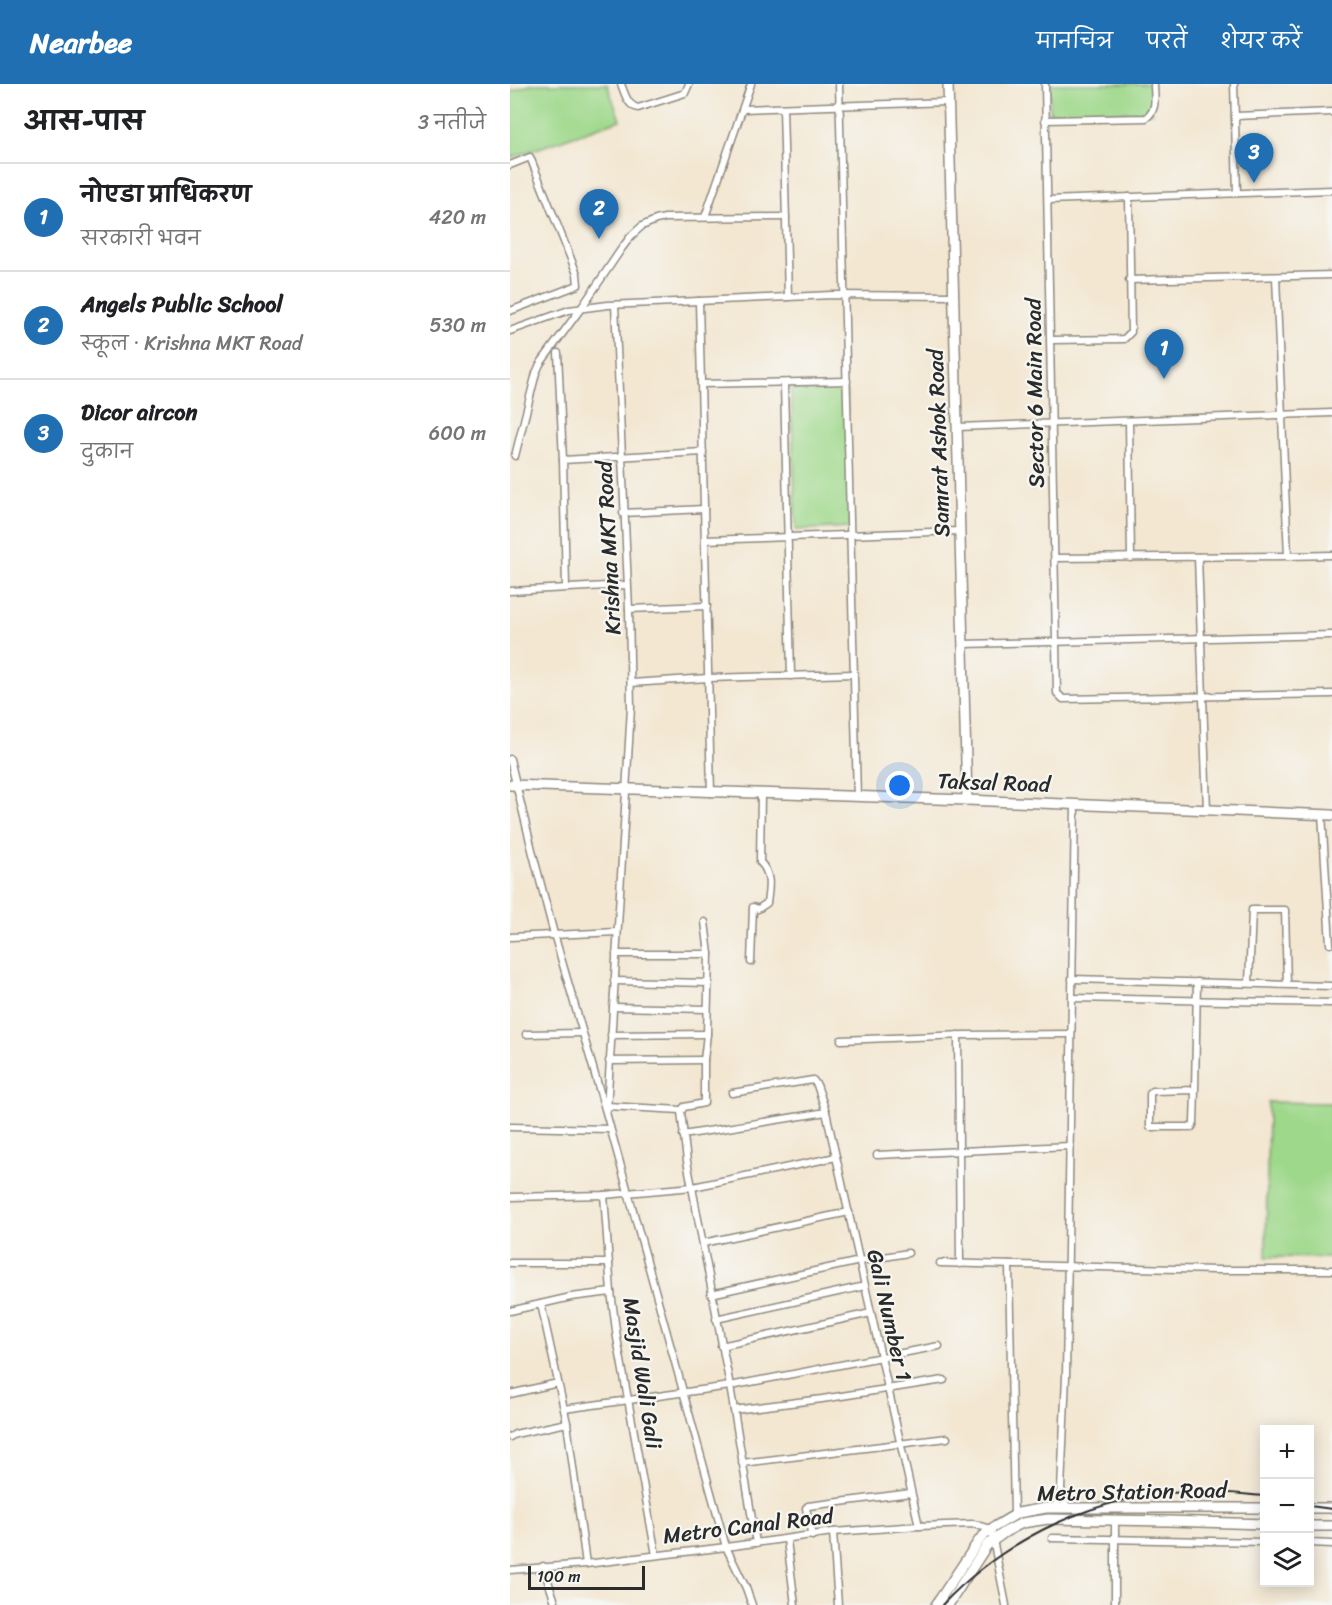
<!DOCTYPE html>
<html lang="hi">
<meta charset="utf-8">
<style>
body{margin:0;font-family:Sriracha,"Playpen Sans Deva",sans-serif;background:#f2f2f2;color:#202124}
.controls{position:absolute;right:18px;bottom:18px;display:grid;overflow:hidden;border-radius:0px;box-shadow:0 3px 15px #0003}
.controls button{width:54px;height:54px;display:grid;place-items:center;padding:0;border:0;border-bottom:2px solid #e0e0e0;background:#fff;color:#202124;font:30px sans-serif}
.scale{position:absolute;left:18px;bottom:15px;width:117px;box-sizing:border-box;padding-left:6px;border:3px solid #2b2b2b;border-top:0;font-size:16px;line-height:21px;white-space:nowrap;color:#2b2b2b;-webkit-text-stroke:4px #f6f6f2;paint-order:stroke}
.you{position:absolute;left:390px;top:702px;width:21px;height:21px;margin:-15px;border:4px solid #fff;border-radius:50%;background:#1a73e8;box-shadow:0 0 0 9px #1a73e833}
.badge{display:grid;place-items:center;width:39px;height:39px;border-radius:50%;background:#1f6fb2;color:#fff;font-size:20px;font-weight:700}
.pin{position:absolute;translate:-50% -50px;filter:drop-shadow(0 2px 3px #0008)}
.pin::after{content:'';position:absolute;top:32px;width:21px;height:18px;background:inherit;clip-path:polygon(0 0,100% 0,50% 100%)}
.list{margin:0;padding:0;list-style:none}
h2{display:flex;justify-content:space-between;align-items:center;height:78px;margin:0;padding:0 24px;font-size:26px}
h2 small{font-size:20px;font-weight:400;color:#757577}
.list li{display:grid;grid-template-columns:39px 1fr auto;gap:18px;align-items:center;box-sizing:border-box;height:108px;padding:0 24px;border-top:2px solid #e0e0e0}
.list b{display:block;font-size:22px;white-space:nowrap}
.list p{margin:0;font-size:20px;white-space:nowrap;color:#757577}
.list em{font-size:20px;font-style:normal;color:#757577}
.icon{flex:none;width:33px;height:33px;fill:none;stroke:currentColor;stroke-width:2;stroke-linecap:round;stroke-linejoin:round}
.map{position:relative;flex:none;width:822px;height:1521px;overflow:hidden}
header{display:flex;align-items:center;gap:36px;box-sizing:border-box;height:84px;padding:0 30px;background:#1f6fb2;color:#fff}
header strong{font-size:28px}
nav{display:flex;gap:33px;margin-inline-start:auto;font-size:21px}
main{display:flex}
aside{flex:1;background:#fff}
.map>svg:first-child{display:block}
.green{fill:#9ed88a;stroke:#64825a;stroke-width:1.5}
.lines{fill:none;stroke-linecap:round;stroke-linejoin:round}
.street-casing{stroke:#8f897e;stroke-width:9}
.secondary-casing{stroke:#8f897e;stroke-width:12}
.street{stroke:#fff;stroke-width:6}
.secondary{stroke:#fff;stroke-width:9}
.rail{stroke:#2b2b2b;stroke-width:2}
.labels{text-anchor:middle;stroke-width:4.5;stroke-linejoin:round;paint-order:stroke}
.street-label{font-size:22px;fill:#2b2b2b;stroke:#f6f6f2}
</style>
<header>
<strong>Nearbee</strong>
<nav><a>मानचित्र</a><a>परतें</a><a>शेयर करें</a></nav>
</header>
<main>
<aside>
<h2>आस-पास<small>3 नतीजे</small></h2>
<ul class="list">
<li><span class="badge">1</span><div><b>नोएडा प्राधिकरण</b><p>सरकारी भवन</p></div><em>420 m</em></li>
<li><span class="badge">2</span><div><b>Angels Public School</b><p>स्कूल · Krishna MKT Road</p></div><em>530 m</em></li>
<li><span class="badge">3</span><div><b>Dicor aircon</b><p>दुकान</p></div><em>600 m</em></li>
</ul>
</aside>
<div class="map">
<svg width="822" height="1521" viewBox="0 0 822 1521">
<rect width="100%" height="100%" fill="#f6f6f2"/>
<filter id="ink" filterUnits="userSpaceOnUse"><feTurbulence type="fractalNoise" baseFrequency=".0167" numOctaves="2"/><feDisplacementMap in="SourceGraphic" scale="12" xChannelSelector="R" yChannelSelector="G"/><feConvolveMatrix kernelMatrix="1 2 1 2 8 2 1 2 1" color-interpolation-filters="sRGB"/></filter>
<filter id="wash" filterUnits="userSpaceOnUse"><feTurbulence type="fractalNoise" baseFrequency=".008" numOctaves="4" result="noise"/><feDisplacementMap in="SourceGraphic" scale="24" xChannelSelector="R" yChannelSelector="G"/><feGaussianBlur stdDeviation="1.35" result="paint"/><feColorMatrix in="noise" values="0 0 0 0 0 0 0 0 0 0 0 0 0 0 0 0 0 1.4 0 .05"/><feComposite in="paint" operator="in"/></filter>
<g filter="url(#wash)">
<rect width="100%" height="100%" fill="#f3e7d2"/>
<g class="green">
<polygon points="22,0 97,0 110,36 0,74 0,8"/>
<polygon points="540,0 640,0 642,28 540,29"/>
<polygon points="336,303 341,443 286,446 281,305"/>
<polygon points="758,1018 822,1019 822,1174 756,1173"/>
</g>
</g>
<g filter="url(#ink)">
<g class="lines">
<g class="street-casing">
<g id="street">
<path d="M111,0C115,10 117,21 128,24L175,9L179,0"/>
<polyline points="329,0 347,713"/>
<polyline points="535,0 547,609 553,615 822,610"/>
<polyline points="724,0 727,109"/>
<polyline points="273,24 278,213"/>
<polyline points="233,25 438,18"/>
<polyline points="725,32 822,28"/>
<path d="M535,36L636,34C648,26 644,12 644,0"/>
<polyline points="0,81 20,73 67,190 68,201 0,227"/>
<polyline points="538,116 822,106"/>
<polyline points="195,133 241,0"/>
<polyline points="766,193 778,472"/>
<polyline points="619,196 822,191"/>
<polyline points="189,217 201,709"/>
<polyline points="0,247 59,226 98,221 322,211 443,212"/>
<polyline points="541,256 614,255 621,248 619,113"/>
<polyline points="48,269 53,376"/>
<polyline points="274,299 281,592"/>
<polyline points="191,300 337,297"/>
<polyline points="619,337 621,474"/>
<polyline points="447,343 822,329"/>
<polyline points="5,372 26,289 30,280 72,223 112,164 121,152 132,142 146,136 155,134 276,133"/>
<polyline points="113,429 194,425"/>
<polyline points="195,456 450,447"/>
<polyline points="688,473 697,726"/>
<polyline points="545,474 778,472 822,471"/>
<polyline points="56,503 53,376 193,368"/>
<polyline points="0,507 117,501"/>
<polyline points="119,525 197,522"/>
<polyline points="453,560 822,551"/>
<polyline points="121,599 198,594 344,590"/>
<polyline points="0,675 23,770 44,850 97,1032 216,1463 236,1504 242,1521"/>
<polyline points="812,730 820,860"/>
<polyline points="195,838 199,870 197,950 194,976 194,1019 174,1023 171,1028 177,1077 220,1302 246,1459"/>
<polyline points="0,853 107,848"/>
<polyline points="106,870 199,870"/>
<path d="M241,878L243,823L248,825L257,819C259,804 262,790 250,778L251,710"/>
<polyline points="562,895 822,902"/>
<polyline points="104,897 199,899"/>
<polyline points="739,899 742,826 775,826 777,900"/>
<polyline points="562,914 822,919"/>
<polyline points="103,923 197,925"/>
<polyline points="16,950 72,949"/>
<polyline points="101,951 197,950"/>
<polyline points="448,951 450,1180"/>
<polyline points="331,956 454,951 561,950"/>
<polyline points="99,977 194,976"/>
<polyline points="685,1006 684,1039 682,1043 640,1043 640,1010 642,1007 685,1006 687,898"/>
<polyline points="222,1009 303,996 307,1001 316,1028 409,1442"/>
<polyline points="97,1022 171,1026"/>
<polyline points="97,1026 121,624 119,525 105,221"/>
<polyline points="0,1043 99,1045"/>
<polyline points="173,1051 316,1028"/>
<polyline points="367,1071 560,1062"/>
<polyline points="94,1111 101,1208 107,1254 146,1471"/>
<polyline points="0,1113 94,1111 183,1103 326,1073"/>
<polyline points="193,1159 339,1128"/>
<polyline points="0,1179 99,1179"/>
<polyline points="430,1179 706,1186 822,1186"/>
<polyline points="499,1181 504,1431"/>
<polyline points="201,1210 350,1177 398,1169"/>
<polyline points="31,1220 57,1339 76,1480"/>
<polyline points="0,1227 61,1213 101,1208"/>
<polyline points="206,1235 355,1202"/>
<polyline points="211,1262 361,1229"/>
<polyline points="0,1310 48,1299"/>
<polyline points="54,1325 220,1302 429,1262"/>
<polyline points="224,1326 312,1315 434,1296"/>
<polyline points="0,1353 5,1350 57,1339"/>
<polyline points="232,1379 437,1354"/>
<polyline points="551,1405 556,1292 565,721"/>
<polyline points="545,1424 551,1405 557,1424"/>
<polyline points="323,1448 328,1521"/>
<polyline points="302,1452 296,1424 298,1422 401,1409"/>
<polyline points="542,1454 754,1458"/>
<polyline points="277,1456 285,1521"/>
<polyline points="800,1459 822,1460"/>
<polyline points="33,1482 46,1521"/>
<polyline points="0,1486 76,1480 216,1463 323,1448 409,1442 463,1440 481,1445 496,1521"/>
<polyline points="605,1521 605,1436"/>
</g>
</g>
<g class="secondary-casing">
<g id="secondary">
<polyline points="438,0 457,716"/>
<polyline points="0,701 457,716 822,731"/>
<polyline points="800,1424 822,1424"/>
<polyline points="800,1442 822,1442"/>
<polyline points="426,1521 470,1455 481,1445 508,1429 536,1424 754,1424"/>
<polyline points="438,1521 477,1461 495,1448 512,1439 538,1435 658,1437 754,1440"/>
</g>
</g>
<use href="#street" class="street"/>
<use href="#secondary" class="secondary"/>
<g class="rail">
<polyline points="800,1422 822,1425"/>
<path d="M432,1521C497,1453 586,1410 681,1408C706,1407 730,1410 754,1412"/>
</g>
</g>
</g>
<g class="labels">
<g class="street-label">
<text transform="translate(524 309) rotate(-91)" y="8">Sector 6 Main Road</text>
<text transform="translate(428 359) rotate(-92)" y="8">Samrat Ashok Road</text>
<text transform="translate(98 464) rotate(-93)" y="8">Krishna MKT Road</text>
<text transform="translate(484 698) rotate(2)" y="8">Taksal Road</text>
<text transform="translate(380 1231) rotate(77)" y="8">Gali Number 1</text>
<text transform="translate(133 1289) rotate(81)" y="8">Masjid Wali Gali</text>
<text transform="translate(622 1407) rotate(-1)" y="8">Metro Station Road</text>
<text transform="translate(238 1441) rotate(-7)" y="8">Metro Canal Road</text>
</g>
</g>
</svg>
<div class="controls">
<button>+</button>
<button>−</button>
<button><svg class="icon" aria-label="layers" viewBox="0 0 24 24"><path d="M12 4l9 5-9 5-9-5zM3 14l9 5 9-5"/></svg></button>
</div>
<div class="scale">100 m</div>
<div class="you"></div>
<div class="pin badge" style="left:654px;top:295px">1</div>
<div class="pin badge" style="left:89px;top:155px">2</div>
<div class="pin badge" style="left:744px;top:99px">3</div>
</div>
</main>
